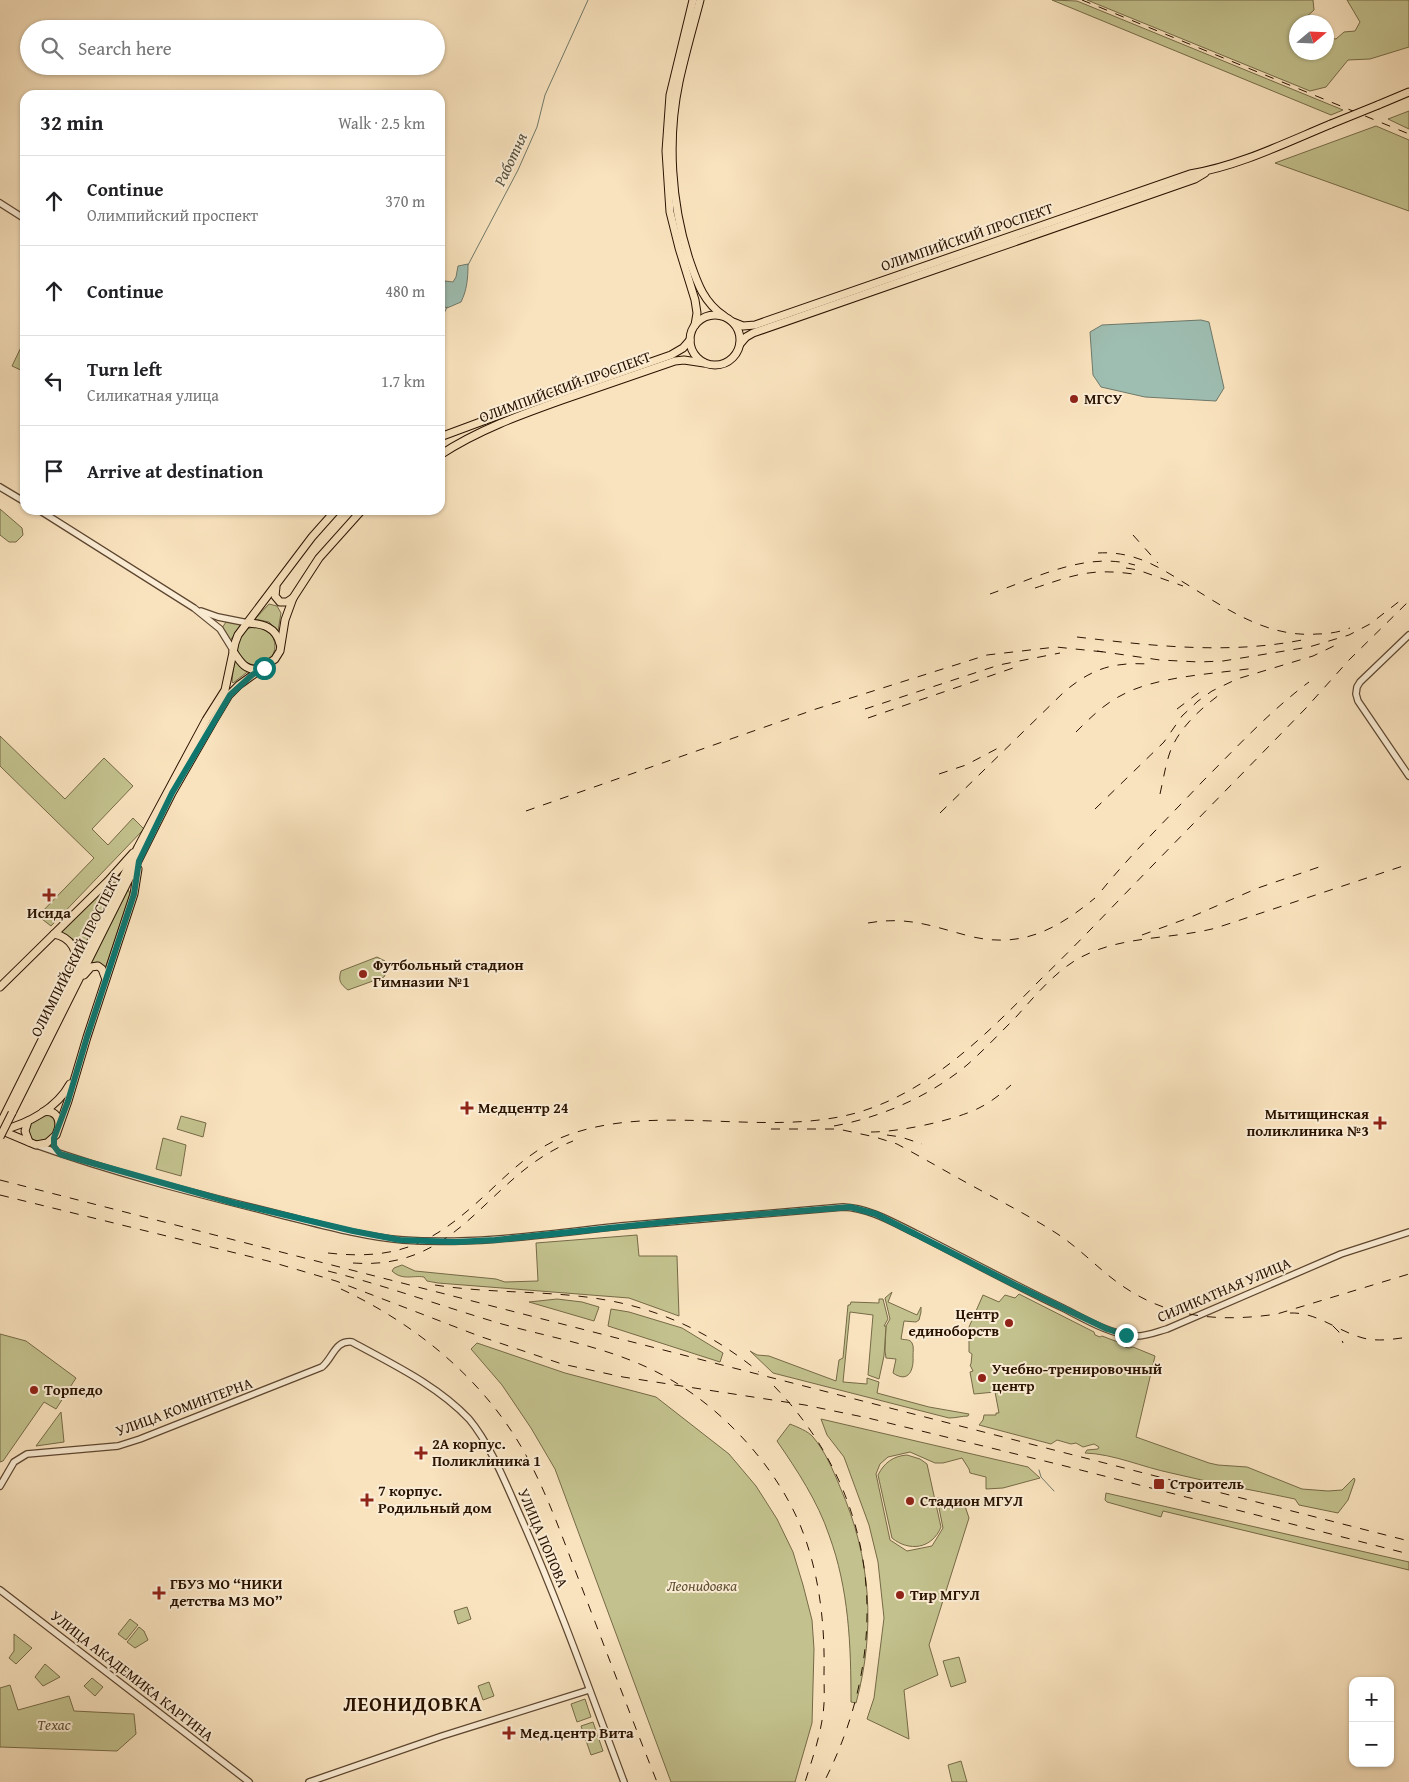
<!DOCTYPE html>
<meta charset="utf-8">
<style>
body{margin:0;font-family:"Gentium Book Plus",serif;background:#f2f2f2;color:#202124}
.controls{position:absolute;right:15px;bottom:15px;display:grid;overflow:hidden;border-radius:10px;box-shadow:0 1px 4px #0004}
.controls button{width:45px;height:45px;display:grid;place-items:center;padding:0;border:0;border-bottom:1px solid #e0e0e0;background:#fff;color:#202124;font:25px sans-serif}
.compass{position:absolute;left:1289px;top:15px;width:45px;height:45px;border-radius:50%;background:#fff;box-shadow:0 1px 4px #0004;rotate:71deg}
.stop{position:absolute;width:15px;height:15px;margin:-11px;border:4px solid #0f766e;border-radius:50%;background:#fff}
.stop.end{background:#0f766e;border-color:#fff;box-shadow:0 1px 5px #0008}
.list{margin:0;padding:0;list-style:none}
h2{display:flex;justify-content:space-between;align-items:center;height:65px;margin:0;padding:0 20px;font-size:21px}
h2 small{font-size:16px;font-weight:400;color:#757577}
.list li{display:grid;grid-template-columns:32px 1fr auto;gap:15px;align-items:center;box-sizing:border-box;height:90px;padding:0 20px;border-top:1px solid #e0e0e0}
.list b{display:block;font-size:19px;white-space:nowrap}
.list p{margin:0;font-size:16px;white-space:nowrap;color:#757577}
.list em{font-size:16px;font-style:normal;color:#757577}
.icon{flex:none;width:28px;height:28px;fill:none;stroke:currentColor;stroke-width:2;stroke-linecap:round;stroke-linejoin:round}
.map{position:relative;flex:none;width:1409px;height:1782px;overflow:hidden}
.search{position:absolute;background:#fff;box-shadow:0 1px 4px #0004;left:20px;top:20px;width:425px;height:55px;display:flex;align-items:center;gap:12px;box-sizing:border-box;padding:0 18px;border-radius:28px;color:#757577;font-size:19px}
.panel{position:absolute;background:#fff;box-shadow:0 1px 4px #0004;left:20px;top:90px;width:425px;height:425px;border-radius:15px}
.map>svg:first-child{display:block}
.green{fill:#c3c28e;stroke:#766a47}
.water{fill:#9ebeb2;stroke:#6f796b}
.lines{fill:none;stroke-linecap:round;stroke-linejoin:round}
.stream{stroke:#6f796b;stroke-width:1}
.minor-casing{stroke:#5d4630;stroke-width:8}
.major-casing{stroke:#291200;stroke-width:9}
.minor{stroke:#fbedd5;stroke-width:5.5}
.major{stroke:#f9e3be;stroke-width:7}
.rail{stroke:#291200;stroke-width:1;stroke-dasharray:9 9;stroke-linecap:butt}
.major-bridge-casing{stroke:#291200;stroke-width:9;stroke-linecap:butt}
.major-bridge{stroke:#f9e3be;stroke-width:7}
.route{stroke:#0f766e;stroke-width:6}
.poi-dot{fill:#8f2418;stroke:#fbedd5;stroke-width:2}
.labels{text-anchor:middle;stroke-width:4;stroke-linejoin:round;paint-order:stroke}
.street-label{font-size:15px;fill:#291200;stroke:#fbedd5}
.poi-label{font-size:15px;font-weight:bold;fill:#291200;stroke:#fbedd5;text-anchor:start}
.park-label{font-size:15px;font-style:italic;fill:#5f5032;stroke:#fbedd5}
.water-label{font-size:16px;font-style:italic;fill:#524e3e;stroke:#fbedd5}
.district-label{font-size:20px;font-weight:bold;letter-spacing:1px;fill:#291200;stroke:#fbedd5}
</style>
<div class="map">
<svg width="1409" height="1782" viewBox="0 0 1409 1782">
<rect width="100%" height="100%" fill="#f9e3be"/>
<filter id="stains"><feTurbulence type="fractalNoise" baseFrequency=".004" numOctaves="4"/><feColorMatrix values="0 0 0 0 .2 0 0 0 0 .09 0 0 0 0 .02 0 0 0 .5 -.17"/></filter>
<radialGradient id="worn" r=".72"><stop offset=".6" stop-color="#630" stop-opacity="0"/><stop offset="1" stop-color="#630" stop-opacity=".3"/></radialGradient>
<g class="green">
<polygon points="1052,0 1077,1 1343,110 1331,115"/>
<polygon points="1087,0 1313,0 1314,10 1304,19 1304,22 1296,22 1296,52 1326,52 1327,38 1336,39 1344,32 1355,31 1360,22 1347,0 1409,0 1409,47 1370,59 1348,60 1326,87 1310,91"/>
<polygon points="1409,111 1409,129 1388,119"/>
<polygon points="1376,126 1409,140 1409,211 1275,163"/>
<polygon points="25,339 25,372 12,366"/>
<polygon points="0,509 22,528 23,535 16,542 9,542 0,535"/>
<polygon points="269,604 277,606 281,613 278,631 269,622 255,619"/>
<polygon points="226,622 241,624 230,641 222,628"/>
<circle cx="256" cy="646" r="19"/>
<polygon points="234,659 241,667 250,670 233,683 232,682"/>
<polygon points="0,736 65,799 104,758 133,786 92,829 108,845 133,818 144,829 51,926 38,916 94,858 0,766"/>
<polygon points="113,882 117,883 81,956 76,948 59,933"/>
<polygon points="128,889 130,894 105,969 97,962 89,964"/>
<path d="M377,957L385,961L388,969L384,977L348,990C340,984 338,980 341,971Z"/>
<path d="M48,1115L54,1119L55,1128L50,1138L37,1142C18,1132 33,1117 48,1115Z"/>
<polygon points="181,1116 206,1123 203,1137 177,1129"/>
<polygon points="163,1138 186,1145 181,1176 156,1169"/>
<path d="M637,1235L639,1256H677L679,1316L629,1298L438,1283L427,1281L424,1277C412,1275 403,1281 392,1271L394,1268L402,1265L415,1271L496,1279L505,1282L538,1281L536,1243Z"/>
<path d="M892,1292L888,1302L917,1315L921,1307V1312L919,1320L916,1322L904,1321L901,1339C905,1340 910,1339 912,1343C914,1346 913,1352 913,1356C914,1369 909,1384 893,1373L896,1359L886,1358L885,1351L886,1326L890,1319L885,1298Z"/>
<path d="M1019,1294L1094,1332L1095,1335L1100,1337L1102,1336L1123,1344L1125,1347L1129,1348L1133,1347L1155,1356L1136,1437L1209,1463L1218,1465L1247,1467L1302,1489L1328,1491L1342,1490L1354,1478L1355,1480L1348,1500L1338,1513L1299,1505L1295,1499C1253,1490 1212,1483 1171,1473C1142,1467 1114,1454 1085,1453L1087,1450L1098,1449L1099,1447L1094,1444L1083,1447L1076,1443L1071,1444L1057,1440L1051,1444L979,1425L983,1420L984,1415H996V1413H999L995,1392L974,1394L970,1372L973,1371L970,1365L971,1364L972,1354L969,1352V1327L983,1295L999,1302L1005,1295L1015,1298Z"/>
<polygon points="557,1299 582,1302 599,1307 594,1321 529,1302"/>
<path d="M879,1299H883L888,1319L884,1326H886L884,1356L879,1379L868,1375L873,1315L850,1312L843,1382L867,1384V1378L879,1382L877,1393L929,1407L969,1414L968,1416C962,1416 956,1418 949,1418L773,1373L750,1351L757,1355L769,1356L836,1381L839,1360L843,1358L848,1305H850L851,1302L879,1303Z"/>
<polygon points="611,1309 629,1312 682,1328 723,1353 720,1362 608,1326"/>
<polygon points="0,1334 26,1341 76,1378 56,1409 44,1402 3,1461 0,1462"/>
<polygon points="477,1343 565,1373 656,1397 729,1454 756,1486 777,1519 793,1552 803,1585 812,1620 814,1649 812,1723 795,1782 671,1782 555,1469 531,1428 502,1385 471,1349"/>
<polygon points="61,1412 64,1442 36,1446"/>
<polygon points="821,1419 1028,1467 1040,1478 1003,1488 986,1489 986,1477 970,1473 969,1469 962,1458 943,1463 935,1463 910,1452 888,1457 880,1464 876,1474 890,1540 907,1551 932,1546 943,1528 937,1498 963,1500 969,1518 929,1645 938,1675 904,1690 909,1739 867,1719 874,1698 884,1618 878,1562 869,1525 844,1457 827,1435"/>
<path d="M790,1424C797,1427 808,1431 813,1437C825,1451 833,1470 840,1487C871,1557 876,1630 856,1703L851,1702C851,1646 849,1589 829,1535C818,1502 797,1470 777,1441Z"/>
<path d="M907,1455L920,1459L927,1464L941,1527C932,1549 909,1552 892,1538L878,1475C884,1463 893,1456 907,1455Z"/>
<polygon points="1106,1493 1409,1562 1409,1570 1163,1511 1161,1517 1107,1502 1105,1500"/>
<polygon points="467,1607 471,1619 458,1624 454,1611"/>
<polygon points="130,1619 138,1625 126,1640 118,1634"/>
<polygon points="139,1627 144,1631 148,1640 135,1648 127,1642"/>
<polygon points="14,1634 32,1648 16,1664 9,1658 14,1651"/>
<polygon points="959,1657 966,1682 951,1687 943,1661"/>
<polygon points="45,1664 60,1677 43,1686 35,1677"/>
<polygon points="92,1678 103,1687 95,1696 84,1686"/>
<polygon points="489,1682 494,1696 483,1700 478,1686"/>
<polygon points="10,1685 18,1710 69,1696 74,1711 134,1714 136,1734 117,1751 0,1747 0,1688"/>
<polygon points="585,1699 591,1717 577,1722 571,1704"/>
<polygon points="593,1722 603,1751 591,1755 581,1726"/>
<polygon points="961,1761 967,1782 952,1782 948,1765"/>
</g>
<g class="water">
<path d="M468,264C468,278 467,290 461,302L447,308L441,305L445,281L453,282L456,277L458,266Z"/>
<polygon points="1201,320 1209,322 1224,388 1216,401 1145,397 1101,387 1093,375 1090,332 1102,325"/>
</g>
<g class="lines">
<g class="stream">
<polyline points="468,265 518,170 537,127 545,95 588,0"/>
<polyline points="440,322 447,307"/>
<polyline points="1039,1470 1041,1477 1054,1491"/>
</g>
<g class="minor-casing">
<g id="minor">
<polyline points="0,203 25,219"/>
<polyline points="0,487 25,502"/>
<polyline points="39,510 194,608 220,629 233,650"/>
<polyline points="201,611 218,617 248,623"/>
<polyline points="1409,635 1360,682 1357,687 1356,694 1358,701 1409,776"/>
<path d="M36,1145C114,1173 194,1193 274,1213C315,1223 362,1237 403,1240C476,1245 549,1234 621,1226C695,1219 769,1213 843,1207C870,1208 894,1223 917,1234C966,1259 1014,1285 1063,1308C1085,1319 1109,1334 1134,1336C1145,1337 1156,1332 1167,1329L1341,1254L1409,1232"/>
<path d="M0,1486L14,1462L27,1454L118,1446L140,1439L322,1367C333,1358 335,1340 352,1342C392,1364 437,1385 469,1419C491,1445 508,1489 522,1520C560,1606 591,1694 624,1782"/>
<polyline points="0,1590 249,1782"/>
<polyline points="309,1782 442,1736 589,1690"/>
</g>
</g>
<g class="major-casing">
<g id="major">
<polyline points="693,0 670,95 666,151 670,212 679,248 695,300 697,313 695,325"/>
<path d="M700,0C693,27 685,54 679,82C667,139 671,203 689,259C697,282 703,302 724,316"/>
<polyline points="1378,105 1409,92"/>
<circle cx="715" cy="340" r="25"/>
<path d="M733,322L743,326L755,325L1190,174C1239,166 1285,143 1331,124"/>
<polyline points="740,344 746,337 753,333 1195,179 1205,173"/>
<polyline points="440,437 502,414 671,355 683,348 690,340"/>
<path d="M440,455C478,430 520,415 562,400C600,387 638,374 675,361L684,360L704,363"/>
<polyline points="276,587 275,596 280,602 287,602 293,598"/>
<path d="M248,623C263,624 276,627 280,644"/>
<path d="M233,651C240,662 246,672 261,669"/>
<path d="M54,934C71,937 80,952 74,969"/>
<polyline points="84,975 91,967 98,966 102,969 105,977"/>
<polyline points="0,987 108,881 133,853"/>
<path d="M43,1112C53,1110 59,1115 59,1125"/>
<polyline points="12,1113 172,793 214,720 229,695 239,685 275,659 280,651 285,620 293,598 319,558 362,510"/>
<polyline points="28,1121 25,1131 29,1142"/>
<polyline points="0,1124 138,847 206,720 225,690 235,643 238,635 312,537 336,510"/>
<polyline points="0,1130 36,1145 47,1143 56,1135 68,1101 87,1037 134,894 138,869"/>
<path d="M2,1130C28,1124 57,1108 70,1084"/>
</g>
</g>
<use href="#minor" class="minor"/>
<use href="#major" class="major"/>
<g class="rail">
<polyline points="1082,0 1409,134"/>
<polyline points="1133,535 1158,563"/>
<path d="M1098,553C1132,551 1156,565 1183,582C1224,607 1266,638 1317,634C1328,634 1340,632 1350,628"/>
<polyline points="1126,568 1138,570 1183,586"/>
<path d="M1035,588C1074,575 1091,568 1133,574"/>
<path d="M990,594C1036,578 1085,551 1135,565"/>
<path d="M1077,637C1154,646 1231,655 1307,639"/>
<polyline points="1097,651 1160,660 1199,662 1223,661 1309,647 1349,635 1370,624 1401,600"/>
<polyline points="865,709 999,665 1060,653"/>
<polyline points="1177,709 1201,691"/>
<polyline points="868,718 1013,668"/>
<path d="M1076,732C1090,718 1104,704 1122,695C1157,676 1214,674 1255,668"/>
<polyline points="939,774 966,765 1002,746"/>
<path d="M1160,794C1163,781 1165,768 1169,755C1177,730 1199,710 1219,695"/>
<polyline points="1095,809 1164,742 1182,716 1198,701 1212,691 1237,679 1313,656 1338,644"/>
<polyline points="526,811 816,709 987,655 1056,647 1104,652"/>
<path d="M940,813L1065,691C1092,669 1112,662 1148,664"/>
<path d="M1102,890C1133,852 1169,817 1203,781C1237,747 1270,711 1309,682"/>
<path d="M868,923C908,916 931,926 969,936C1021,949 1056,930 1095,898"/>
<polyline points="1142,935 1191,917 1258,888 1319,867"/>
<path d="M834,1126C882,1117 930,1096 967,1065C984,1050 1000,1033 1016,1017C1034,997 1053,974 1076,960C1118,935 1170,940 1216,928L1409,864"/>
<path d="M771,1129H838L875,1137L897,1144C925,1159 952,1175 980,1190C1006,1204 1031,1217 1056,1233C1081,1249 1100,1271 1124,1287C1171,1319 1223,1322 1277,1314L1409,1274"/>
<path d="M871,1132C899,1132 953,1121 979,1108C991,1102 1001,1094 1011,1085"/>
<polyline points="887,1135 901,1137 922,1144"/>
<polyline points="0,1180 1409,1541"/>
<polyline points="0,1195 268,1261 336,1281 479,1336 562,1364 623,1377 805,1405 868,1418 1061,1465 1409,1554"/>
<path d="M328,1253C407,1262 441,1237 496,1185C517,1165 540,1145 568,1135C659,1102 765,1138 856,1113C930,1092 988,1033 1041,979C1068,953 1094,926 1120,899C1182,835 1244,772 1306,708L1349,660L1409,601"/>
<path d="M353,1263C462,1271 486,1175 573,1141"/>
<path d="M328,1271C387,1286 444,1307 502,1324C560,1340 620,1349 673,1381C729,1414 782,1474 804,1535C820,1579 825,1627 824,1673C824,1687 825,1701 823,1714C820,1737 812,1760 805,1782"/>
<path d="M435,1285C492,1294 550,1290 606,1300C663,1310 714,1335 759,1372"/>
<path d="M341,1289C418,1325 488,1383 528,1459C550,1500 565,1545 582,1588C607,1653 631,1717 657,1782"/>
<path d="M1290,1313C1317,1312 1337,1331 1363,1338C1378,1342 1394,1339 1409,1337"/>
<polyline points="1333,1326 1339,1332 1343,1343"/>
<path d="M774,1386C881,1497 893,1647 824,1782"/>
</g>
<g class="major-bridge-casing">
<g id="major-bridge">
<polyline points="1331,124 1378,105"/>
<polyline points="0,1137 12,1113"/>
</g>
</g>
<use href="#major-bridge" class="major-bridge"/>
</g>
<g class="lines">
<polyline class="route" points="264,668 252,675 230,695 172,793 139,861 134,894 87,1037 68,1101 54,1138 54,1146 60,1154 234,1203 353,1231 400,1240 455,1242 495,1240 686,1220 850,1207 876,1214 1015,1285 1107,1329 1126,1335"/>
</g>
<g class="poi-dot">
<circle cx="1074" cy="399" r="5"/>
<path d="M46.5 887.5h5v5h5v5h-5v5h-5v-5h-5v-5h5z"/>
<circle cx="363" cy="974" r="5"/>
<path d="M464.5 1100.5h5v5h5v5h-5v5h-5v-5h-5v-5h5z"/>
<path d="M1377.5 1115.5h5v5h5v5h-5v5h-5v-5h-5v-5h5z"/>
<circle cx="1009" cy="1323" r="5"/>
<circle cx="982" cy="1378" r="5"/>
<circle cx="34" cy="1390" r="5"/>
<path d="M418.5 1445.5h5v5h5v5h-5v5h-5v-5h-5v-5h5z"/>
<rect x="1153" y="1478" width="12" height="12" rx="2.5"/>
<path d="M364.5 1492.5h5v5h5v5h-5v5h-5v-5h-5v-5h5z"/>
<circle cx="910" cy="1501" r="5"/>
<path d="M156.5 1585.5h5v5h5v5h-5v5h-5v-5h-5v-5h5z"/>
<circle cx="900" cy="1595" r="5"/>
<path d="M506.5 1725.5h5v5h5v5h-5v5h-5v-5h-5v-5h5z"/>
</g>
<g class="labels">
<g class="street-label">
<text transform="translate(967 237) rotate(-19)" y="5">ОЛИМПИЙСКИЙ ПРОСПЕКТ</text>
<text transform="translate(565 387) rotate(-20)" y="5">ОЛИМПИЙСКИЙ ПРОСПЕКТ</text>
<text transform="translate(76 955) rotate(-63)" y="5">ОЛИМПИЙСКИЙ ПРОСПЕКТ</text>
<text transform="translate(1224 1290) rotate(-23)" y="5">СИЛИКАТНАЯ УЛИЦА</text>
<text transform="translate(184 1407) rotate(-20)" y="5">УЛИЦА КОМИНТЕРНА</text>
<text transform="translate(543 1538) rotate(67)" y="5">УЛИЦА ПОПОВА</text>
<text transform="translate(132 1676) rotate(38)" y="5">УЛИЦА АКАДЕМИКА КАРГИНА</text>
</g>
<g class="poi-label">
<text x="1084" y="404">МГСУ</text>
<text x="49" y="918" text-anchor="middle">Исида</text>
<text x="373" y="970">Футбольный стадион<tspan x="373" dy="17">Гимназии №1</tspan></text>
<text x="478" y="1113">Медцентр 24</text>
<text x="1369" y="1119" text-anchor="end">Мытищинская<tspan x="1369" dy="17">поликлиника №3</tspan></text>
<text x="999" y="1319" text-anchor="end">Центр<tspan x="999" dy="17">единоборств</tspan></text>
<text x="992" y="1374">Учебно-тренировочный<tspan x="992" dy="17">центр</tspan></text>
<text x="44" y="1395">Торпедо</text>
<text x="432" y="1449">2А корпус.<tspan x="432" dy="17">Поликлиника 1</tspan></text>
<text x="1170" y="1489">Строитель</text>
<text x="378" y="1496">7 корпус.<tspan x="378" dy="17">Родильный дом</tspan></text>
<text x="920" y="1506">Стадион МГУЛ</text>
<text x="170" y="1589">ГБУЗ МО “НИКИ<tspan x="170" dy="17">детства МЗ МО”</tspan></text>
<text x="910" y="1600">Тир МГУЛ</text>
<text x="520" y="1738">Мед.центр Вита</text>
</g>
<g class="park-label">
<text x="702" y="1591">Леонидовка</text>
<text x="54" y="1730">Техас</text>
</g>
<g class="water-label">
<text transform="translate(510 159) rotate(-65)" y="6">Работня</text>
</g>
<g class="district-label">
<text x="413" y="1711">ЛЕОНИДОВКА</text>
</g>
</g>
<rect width="100%" height="100%" filter="url(#stains)"/>
<rect width="100%" height="100%" fill="url(#worn)"/>
</svg>
<div class="controls">
<button>+</button>
<button>−</button>
</div>
<svg class="compass" viewBox="-18 -18 36 36"><path d="M0-13l5 13h-10z" fill="#e53935"/><path d="M0 13l5-13h-10z" fill="#757577"/></svg>
<div class="stop" style="left:264px;top:668px"></div>
<div class="stop end" style="left:1126px;top:1335px"></div>
<div class="search"><svg class="icon" aria-label="search" viewBox="0 0 24 24"><circle cx="10" cy="10" r="6"/><path d="M15 15l6 6"/></svg>Search here</div>
<section class="panel">
<h2>32 min<small>Walk · 2.5 km</small></h2>
<ul class="list">
<li><svg class="icon" aria-label="ahead" viewBox="0 0 24 24"><path d="M12 20V5M6 11l6-6 6 6"/></svg><div><b>Continue</b><p>Олимпийский проспект</p></div><em>370 m</em></li>
<li><svg class="icon" aria-label="ahead" viewBox="0 0 24 24"><path d="M12 20V5M6 11l6-6 6 6"/></svg><div><b>Continue</b></div><em>480 m</em></li>
<li><svg class="icon" aria-label="left" viewBox="0 0 24 24"><path d="M17 20v-9H6M10 6l-5 5 5 5"/></svg><div><b>Turn left</b><p>Силикатная улица</p></div><em>1.7 km</em></li>
<li><svg class="icon" aria-label="arrive" viewBox="0 0 24 24"><path d="M6 21V4h12l-3 4 3 4H6"/></svg><div><b>Arrive at destination</b></div></li>
</ul>
</section>
</div>
